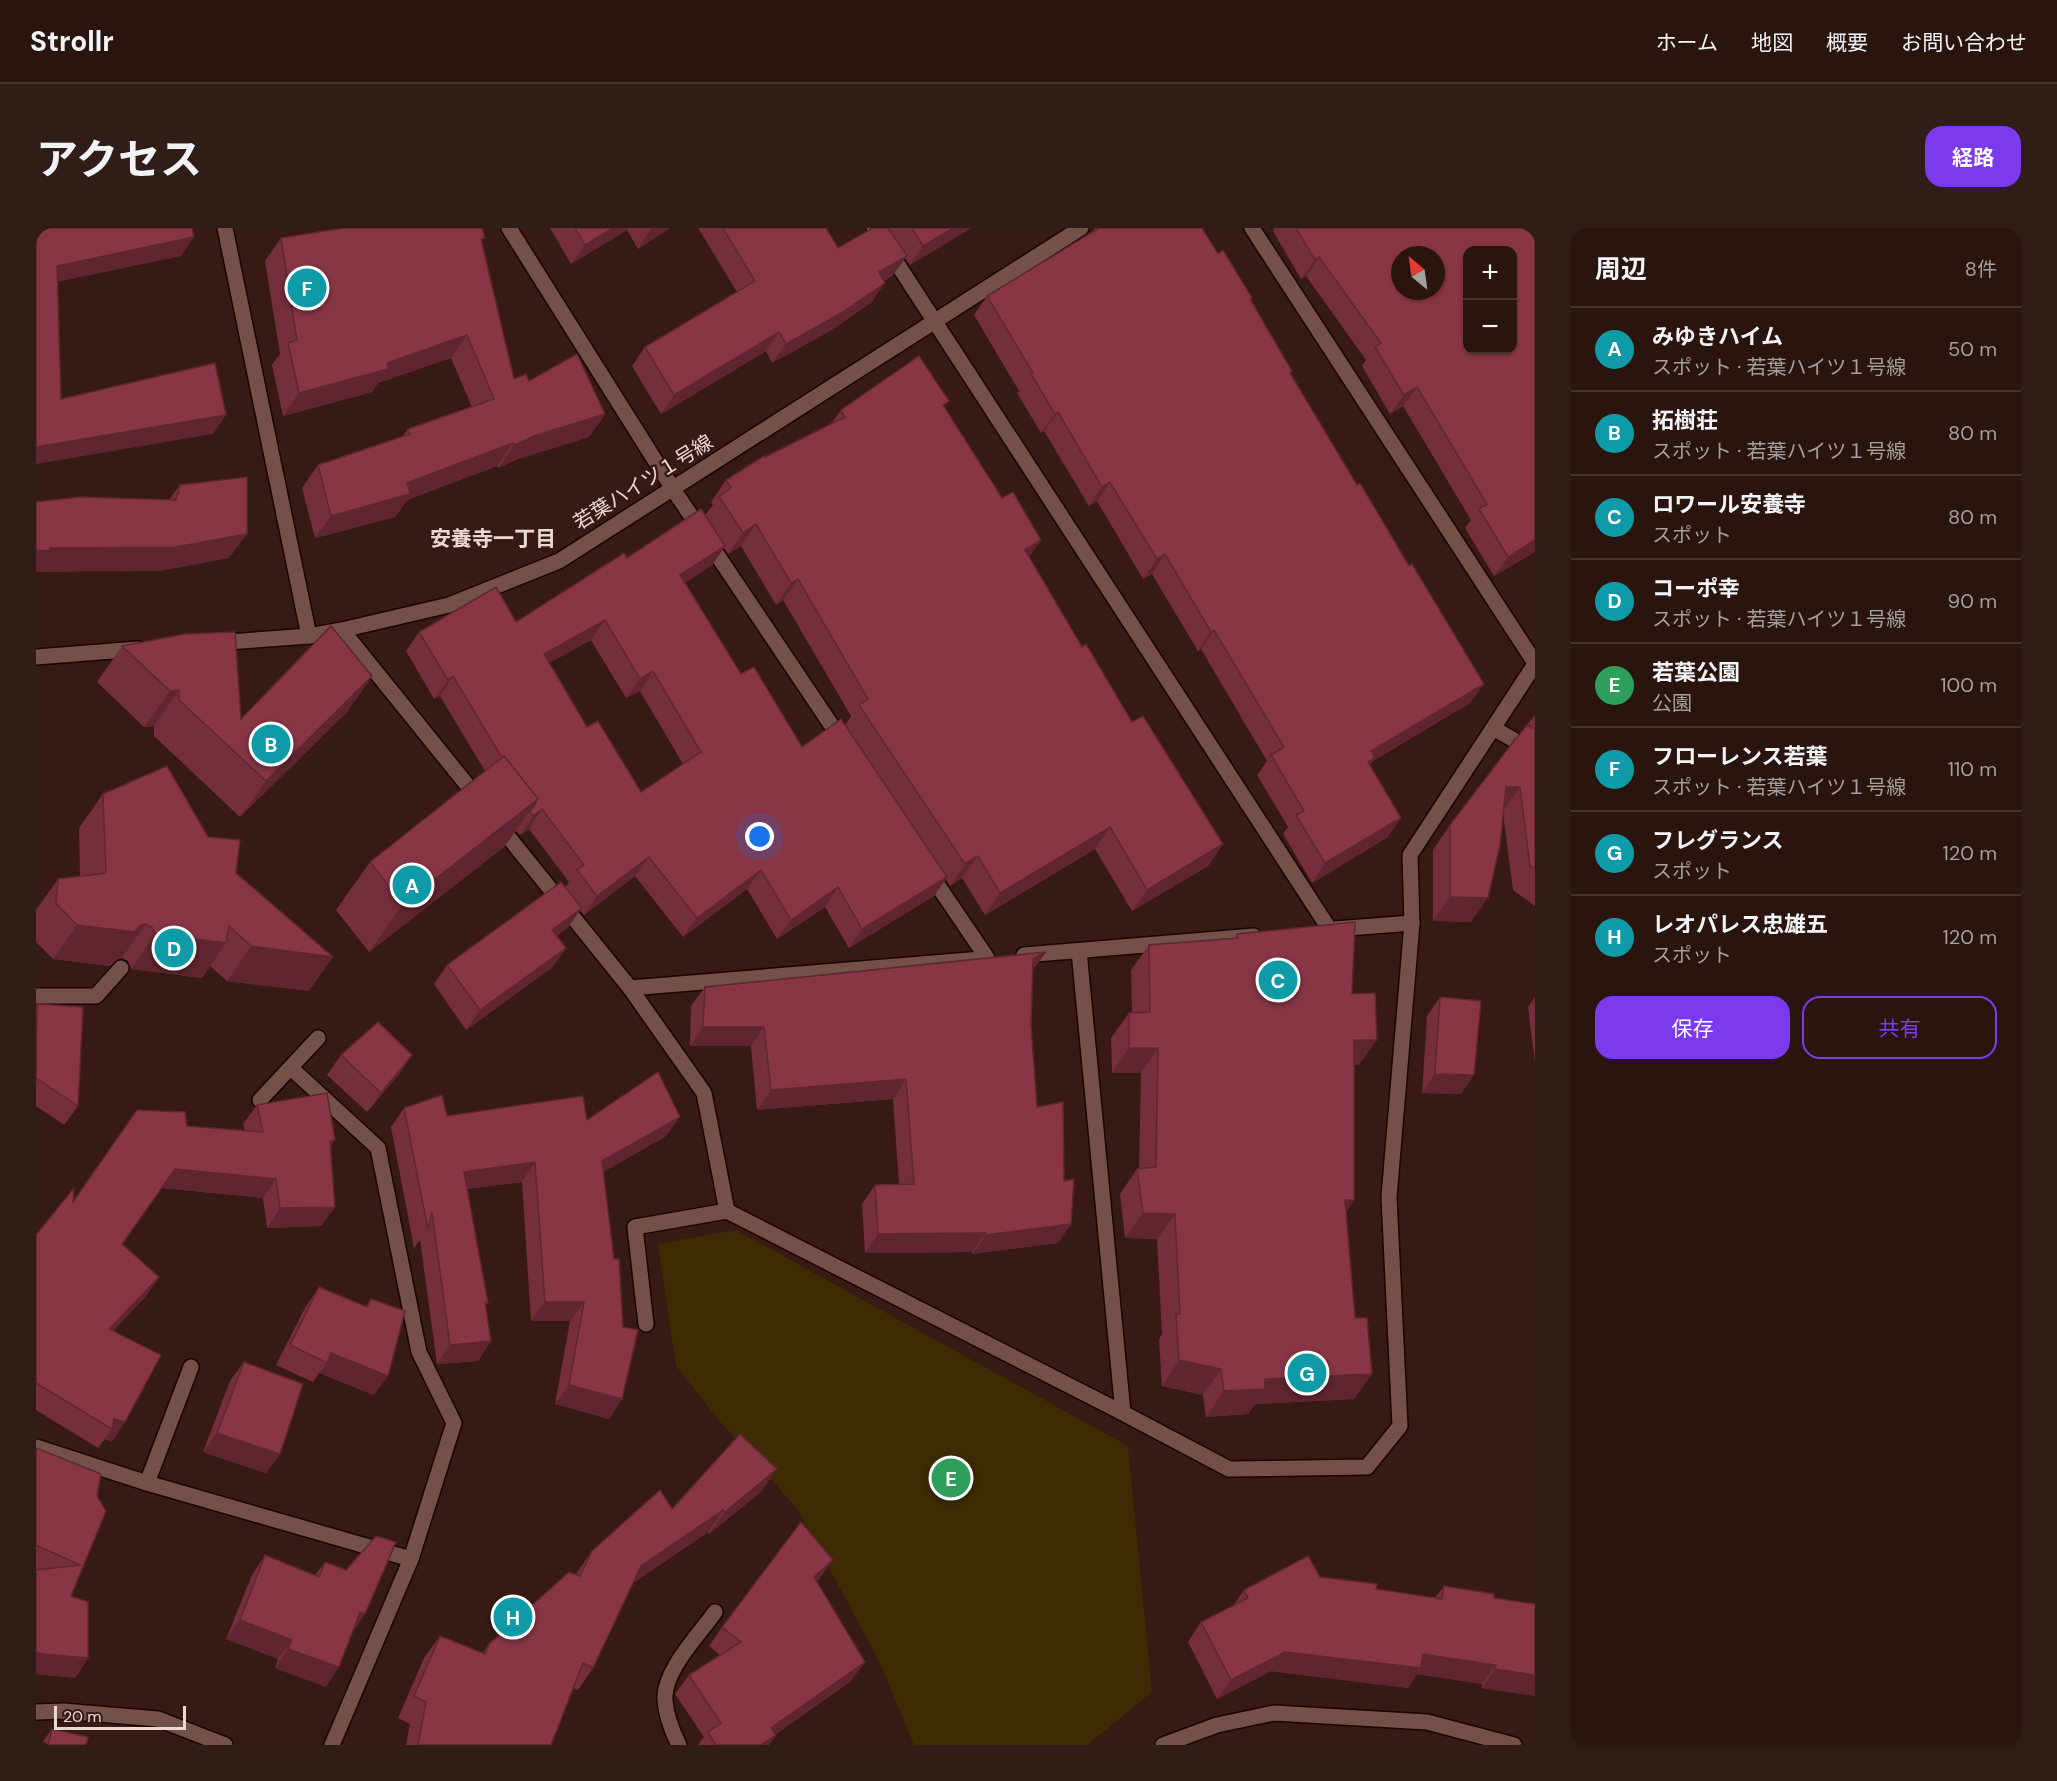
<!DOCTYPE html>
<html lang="ja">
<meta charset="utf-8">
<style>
body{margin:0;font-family:"DM Sans","Noto Sans JP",sans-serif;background:#311d17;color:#f1f3f6}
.controls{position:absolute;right:18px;top:18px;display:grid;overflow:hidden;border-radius:12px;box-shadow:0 2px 4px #0004}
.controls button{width:54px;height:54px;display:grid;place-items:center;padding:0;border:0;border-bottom:2px solid #45332e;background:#29140e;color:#f1f3f6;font:30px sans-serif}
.compass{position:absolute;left:1355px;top:18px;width:54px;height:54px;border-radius:50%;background:#29140e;box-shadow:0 2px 4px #0004;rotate:331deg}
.scale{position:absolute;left:18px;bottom:15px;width:132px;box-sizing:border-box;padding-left:6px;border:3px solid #ecd8d2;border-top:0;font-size:16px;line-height:21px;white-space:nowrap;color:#ecd8d2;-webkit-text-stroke:4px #371a13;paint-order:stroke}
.you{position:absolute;left:724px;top:609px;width:21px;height:21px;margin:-15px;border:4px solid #fff;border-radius:50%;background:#1a73e8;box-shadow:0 0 0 9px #1a73e833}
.badge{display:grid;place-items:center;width:39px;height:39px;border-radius:50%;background:#7c3aed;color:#fff;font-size:20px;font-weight:700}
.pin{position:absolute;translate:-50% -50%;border:3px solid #fff;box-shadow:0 2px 6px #0006}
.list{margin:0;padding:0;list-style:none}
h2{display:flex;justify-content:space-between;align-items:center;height:78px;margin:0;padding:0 24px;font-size:26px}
h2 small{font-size:20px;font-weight:400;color:#a59e9e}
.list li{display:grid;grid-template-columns:39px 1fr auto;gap:18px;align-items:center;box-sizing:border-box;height:84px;padding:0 24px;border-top:2px solid #45332e}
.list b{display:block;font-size:22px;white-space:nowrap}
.list p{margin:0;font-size:20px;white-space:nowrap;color:#a59e9e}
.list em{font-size:20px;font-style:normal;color:#a59e9e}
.actions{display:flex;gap:12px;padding:18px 24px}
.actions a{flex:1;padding:14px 0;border:2px solid #7c3aed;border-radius:18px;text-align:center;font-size:21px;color:#7c3aed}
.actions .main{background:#7c3aed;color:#fff}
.map{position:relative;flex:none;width:1499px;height:1517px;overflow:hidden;border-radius:18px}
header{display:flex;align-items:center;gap:36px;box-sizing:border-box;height:84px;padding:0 30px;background:#29140e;border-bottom:2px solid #45332e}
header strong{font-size:28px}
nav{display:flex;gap:33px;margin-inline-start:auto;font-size:21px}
.intro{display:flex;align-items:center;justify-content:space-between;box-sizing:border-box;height:144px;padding:0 36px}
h1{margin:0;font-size:42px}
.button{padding:15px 27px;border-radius:18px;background:#7c3aed;color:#fff;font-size:21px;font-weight:700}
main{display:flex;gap:36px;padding:0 36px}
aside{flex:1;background:#29140e;border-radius:18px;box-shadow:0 2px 4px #0004}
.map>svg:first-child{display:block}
.green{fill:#3e2b03}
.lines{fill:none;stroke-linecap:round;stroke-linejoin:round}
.service-casing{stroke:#1d0401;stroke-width:18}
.minor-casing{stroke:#1d0401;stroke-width:18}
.service{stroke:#735148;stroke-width:15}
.minor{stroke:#735148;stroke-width:15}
.wall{fill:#752e3c;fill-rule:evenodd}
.shaded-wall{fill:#5f2631}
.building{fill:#883646;stroke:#5f2631;stroke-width:1.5;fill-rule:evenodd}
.labels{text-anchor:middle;stroke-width:5;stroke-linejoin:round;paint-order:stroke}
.street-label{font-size:20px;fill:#ecd8d2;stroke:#371a13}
.neighbourhood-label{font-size:21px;font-weight:bold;fill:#ecd8d2;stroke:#371a13}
</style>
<header>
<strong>Strollr</strong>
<nav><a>ホーム</a><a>地図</a><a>概要</a><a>お問い合わせ</a></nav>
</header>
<div class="intro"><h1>アクセス</h1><a class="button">経路</a></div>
<main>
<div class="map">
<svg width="1499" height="1517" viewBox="0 0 1499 1517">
<rect width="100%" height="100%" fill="#371a13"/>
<polygon class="green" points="700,1002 1092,1218 1116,1464 1051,1517 878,1517 844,1435 762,1282 681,1190 640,1138 622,1016"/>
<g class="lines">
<g class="service-casing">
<g id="service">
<polyline points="0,768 60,768 85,740"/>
<polyline points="255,840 342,920 383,1124 418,1195 375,1331 296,1517"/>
<polyline points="0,1219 111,1255 375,1331"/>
<path d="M643,1517C636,1503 630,1489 629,1472C627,1443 663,1407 679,1384"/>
</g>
</g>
<g class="minor-casing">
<g id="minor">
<polyline points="189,0 273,408"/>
<polyline points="473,0 637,261 806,513"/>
<polyline points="838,0 1294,702"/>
<polyline points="1216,0 1499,435"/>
<polyline points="306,402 444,573"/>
<polyline points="179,415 273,408 306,402 413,377 523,333 1045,0"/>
<polyline points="0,429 102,421"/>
<polyline points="1457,500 1499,524"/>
<polyline points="462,596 594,760 668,865 691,983 599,999 610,1096"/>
<polyline points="892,643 951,730"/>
<polyline points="1299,701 1376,695"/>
<polyline points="1043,723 1087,1185"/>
<polyline points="988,727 1218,708"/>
<polyline points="594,760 946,731"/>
<polyline points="224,872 282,810"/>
<polyline points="691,983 1087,1185 1193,1241 1331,1239 1364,1198 1353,969 1376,695 1374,627 1499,436"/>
<polyline points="111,1255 155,1139"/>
<polyline points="0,1484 27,1483 122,1491 189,1517"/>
<polyline points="1127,1517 1181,1497 1238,1485 1391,1494 1478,1517"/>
</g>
</g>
<use href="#service" class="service"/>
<use href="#minor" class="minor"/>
</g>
<g class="wall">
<polygon points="514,0 634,0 602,21 591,2 535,36"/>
<polygon points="662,0 790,0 802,20 837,0 935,0 874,37 869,30 857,47 848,53 836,74 794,103 736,135 730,123 625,186 596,138 609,119 701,64"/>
<polygon points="1059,0 1166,0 1182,26 1216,70 1214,72 1256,143 1255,146 1434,475 1337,533 1334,537 1352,609 1276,655 1247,606 1252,599 1221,547 1231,533 1165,421 1162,423 1116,346 1107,351 1061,273 1053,278 1008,203 1005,205 981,165 983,163 938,87 951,68 1055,6"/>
<polygon points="1238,0 1499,0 1499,324 1458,348 1429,300 1435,292 1367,178 1354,186 1326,138 1330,132 1270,48 1265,51 1237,3"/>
<polygon points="245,10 445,14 478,151 493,153 569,186 553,209 482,231 462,240 461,238 371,272 359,289 279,310 266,260 282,237 366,209 372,201 436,179 415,130 342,155 336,164 247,188 236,137 244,126 229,33"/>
<path d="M908,179L993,329L1046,419L1096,494L1187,616L1172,638L1096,683L1059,621L949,687L926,650L914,658L910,651L898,668L813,720L789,679L741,711L711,661L647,709L599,648L548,687L544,682L532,699L521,708L530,720L517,739L430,802L398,756L411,737L529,659L533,654L493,601L484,607L480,603L468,619L333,724L300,682L334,634L449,543L404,468L398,471L370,423L383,404L480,394L591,330L669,287L677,277L675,274L690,252L729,229L795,196L805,182ZM705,318L740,377L747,372L815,488L809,497L766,519L705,446L649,355L676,337L688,320L692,326ZM555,412L590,470L604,463L647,536L605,564L551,499L513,435Z"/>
<polygon points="144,257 193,330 123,343 133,272"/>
<polygon points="86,418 205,491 336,448 311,484 204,589 118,508 118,498 108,499 61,454"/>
<polygon points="1499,487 1499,678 1477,662 1467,585 1435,694 1397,693 1397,622 1414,597 1461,536 1478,511 1479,512"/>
<polygon points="67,566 172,609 200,645 273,763 191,753 174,738 166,750 95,741 92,733 86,730 81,731 74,738 17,731 0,714 0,682 22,651 44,648 43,600"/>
<polygon points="1201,706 1316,766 1323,837 1318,837 1318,972 1310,984 1318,1171 1219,1176 1212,1186 1170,1189 1167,1167 1126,1158 1123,1111 1126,1106 1121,1011 1089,1010 1084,966 1101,941 1103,941 1105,845 1076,845 1075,810 1093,785 1096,785 1095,742 1113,717 1198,711"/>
<polygon points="1010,724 997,742 995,797 1001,879 1028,953 1035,996 1022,1015 936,1026 936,1024 829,1025 826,976 839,957 863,956 857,871 721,882 715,818 654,818 655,778 669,759"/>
<polygon points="1404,769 1425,866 1386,865 1391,788"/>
<polygon points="1499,769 1499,835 1492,779"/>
<polygon points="0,777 42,878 28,897 0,878"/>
<polygon points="305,827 376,827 363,846 331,884 291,847"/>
<polygon points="221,877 294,919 299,979 285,998 231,1000 227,970 126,960 86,1016 123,1049 110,1068 77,1103 76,1214 69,1211 62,1220 0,1182 0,1007 37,974 151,898 209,903 207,896"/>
<polygon points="368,880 411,888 551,892 630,908 567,944 586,1171 573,1191 519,1176 534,1093 495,1093 486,954 431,961 455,1113 442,1133 401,1136 384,1012 378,1020 355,899"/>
<polygon points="283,1059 330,1078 335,1071 338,1167 283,1145 277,1154 240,1137 270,1078"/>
<polygon points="208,1134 244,1226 230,1245 167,1224 194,1153"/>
<polygon points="0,1220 65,1246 35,1368 52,1430 39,1450 0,1446"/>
<polygon points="726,1263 673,1306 672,1304 597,1355 557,1440 542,1462 537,1460 515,1517 370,1517 374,1496 362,1490 388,1430 404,1408 447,1425 453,1416 540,1346 556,1323 636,1281"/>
<polygon points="229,1327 279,1347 289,1334 316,1405 290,1459 239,1440 242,1431 190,1411 216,1347"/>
<polygon points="1284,1349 1340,1361 1399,1370 1408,1358 1458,1370 1499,1376 1499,1468 1446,1460 1446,1456 1381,1446 1372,1460 1235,1443 1181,1471 1152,1414 1165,1394 1197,1378 1208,1362"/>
<polygon points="783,1351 780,1354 815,1453 740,1506 733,1517 662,1517 668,1509 639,1466 653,1447 684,1427 673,1418 686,1399"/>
<polygon points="16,1501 50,1517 4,1517"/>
</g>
<g class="shaded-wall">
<polygon points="577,0 592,0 591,2 535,36 549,17"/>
<polygon points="617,0 634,0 602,21 615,1"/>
<polygon points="917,0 935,0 874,37 887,18"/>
<polygon points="158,9 145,28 7,57 21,38"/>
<polygon points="871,28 857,47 830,64 843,44"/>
<polygon points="1283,29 1270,48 1265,51 1279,32"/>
<polygon points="849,55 836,74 794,103 736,135 750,116"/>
<polygon points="743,104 730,123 625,186 638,167"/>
<polygon points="431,107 415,130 342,155 336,164 247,188 263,165"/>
<polygon points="1381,159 1367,178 1354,186 1368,167"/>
<polygon points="1022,184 1008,203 1005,205 1019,186"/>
<polygon points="569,186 553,209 482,231 462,240 478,217 498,208"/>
<polygon points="190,187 177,206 0,236 0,219"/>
<polygon points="477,215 461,238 371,272 359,289 279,310 295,288 371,255"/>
<polygon points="1074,254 1061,273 1053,278 1066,259"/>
<polygon points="720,296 705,318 692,326 707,305"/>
<polygon points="211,306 193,330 123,343 0,344 0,322"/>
<polygon points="1005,312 990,334 989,322"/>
<polygon points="1499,312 1499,324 1458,348 1472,329"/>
<polygon points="689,318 676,337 631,366 644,347"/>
<polygon points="1129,326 1116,346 1107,351 1121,331"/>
<polygon points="762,351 747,372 740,377 755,355"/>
<polygon points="569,392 555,412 494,445 508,426"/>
<polygon points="1178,402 1165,421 1162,423 1175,404"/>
<polygon points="617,443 604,463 590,470 604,451"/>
<polygon points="336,448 311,484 204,589 230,553"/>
<polygon points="417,448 404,468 398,471 412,452"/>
<polygon points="1448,456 1434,475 1337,533 1326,549 1335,523"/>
<polygon points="143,462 118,498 108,499 134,463"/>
<polygon points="1470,559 1484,559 1467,583"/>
<polygon points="502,571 468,619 333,724 367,676"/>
<polygon points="506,581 493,601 484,607 497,588"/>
<polygon points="1365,590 1352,609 1276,655 1289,635"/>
<polygon points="1074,599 1059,621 949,687 964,665"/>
<polygon points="1187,616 1172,638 1096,683 1111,662"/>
<polygon points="942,628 926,650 914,658 929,636"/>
<polygon points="613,629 599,648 548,687 561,668"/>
<polygon points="725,642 711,661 647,709 661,690"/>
<polygon points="911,649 898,668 813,720 826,701"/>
<polygon points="802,659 789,679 741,711 755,692"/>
<polygon points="1414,669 1452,670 1435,694 1397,693"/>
<polygon points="546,680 532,699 503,722 516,702"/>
<polygon points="110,696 86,730 81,731 74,738 17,731 41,697"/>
<polygon points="119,706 190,715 166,750 95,741"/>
<polygon points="215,718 297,729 273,763 191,753"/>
<polygon points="530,720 517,739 430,802 444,782"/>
<polygon points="1010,724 996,743 997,731"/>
<polygon points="667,799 728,799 715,818 654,818"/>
<polygon points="1318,812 1341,812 1323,837 1301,837"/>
<polygon points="1093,820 1122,820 1105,845 1076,845"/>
<polygon points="376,827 363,846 331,884 345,865"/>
<polygon points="1399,846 1438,847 1425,866 1386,865"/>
<polygon points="870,851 857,871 721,882 735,862"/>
<polygon points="644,889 630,908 553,952 566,933"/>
<polygon points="299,912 286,931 294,913"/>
<polygon points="499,934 486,954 414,963 428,944"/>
<polygon points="139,941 240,951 227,970 126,960"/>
<polygon points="1309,972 1318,972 1301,997"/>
<polygon points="299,979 285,998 231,1000 244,980"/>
<polygon points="1107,985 1139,986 1121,1011 1089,1010"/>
<polygon points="1035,996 1022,1015 936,1026 950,1007"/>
<polygon points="950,1005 936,1024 829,1025 842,1006"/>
<polygon points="123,1049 110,1068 60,1120 73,1101"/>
<polygon points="509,1074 548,1074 534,1093 495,1093"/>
<polygon points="455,1113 442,1133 401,1136 414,1117"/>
<polygon points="295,1125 352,1148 338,1167 283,1145 291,1135"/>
<polygon points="1143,1132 1185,1141 1167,1167 1126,1158"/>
<polygon points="1336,1146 1318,1171 1219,1176 1212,1186 1170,1189 1188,1163 1229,1151"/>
<polygon points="533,1157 586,1171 573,1191 519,1176"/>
<polygon points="78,1191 89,1194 76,1214 69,1211 76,1201"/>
<polygon points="181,1205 244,1226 230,1245 167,1224"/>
<polygon points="741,1241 726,1263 673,1306 689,1284"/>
<polygon points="687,1282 672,1304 590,1360 605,1338"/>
<polygon points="797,1332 783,1351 764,1369 778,1349"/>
<polygon points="324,1384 329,1386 316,1405"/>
<polygon points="204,1392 256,1412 242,1431 190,1411"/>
<polygon points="252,1421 303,1439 290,1459 239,1440"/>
<polygon points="0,1424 52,1430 39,1450 0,1446"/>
<polygon points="1249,1424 1387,1426 1460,1437 1446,1456 1381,1446 1372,1460 1235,1443 1181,1471 1195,1452"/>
<polygon points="829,1434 815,1453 724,1517 735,1500"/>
<polygon points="1459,1441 1499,1447 1499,1468 1446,1460"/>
<polygon points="740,1507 733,1517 725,1517"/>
</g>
<g class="building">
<polygon points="0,0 156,0 158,9 21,38 25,171 179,135 190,187 0,219"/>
<polygon points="308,0 446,0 449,10 445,11 478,151 490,146 493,153 541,126 569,186 498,208 478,217 477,215 371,255 374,266 295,288 282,237 374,206 372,201 458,171 431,107 351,135 352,141 263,165 252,115 261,112 245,10"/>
<polygon points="539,0 577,0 549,17"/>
<polygon points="687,0 790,0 802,20 837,0 852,0 871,28 843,44 849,55 807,84 750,116 743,104 638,167 609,119 719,53"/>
<polygon points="876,0 917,0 887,18"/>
<polygon points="1063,0 1166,0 1182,26 1187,22 1216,70 1214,71 1256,143 1254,145 1321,257 1324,255 1373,338 1376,336 1448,456 1335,523 1339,530 1332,534 1365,590 1289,635 1260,587 1268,583 1235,527 1248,519 1178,402 1175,404 1129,326 1121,331 1074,254 1066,259 1022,184 1019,186 995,146 997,145 951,68"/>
<path d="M1260,0H1499V312L1472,329L1443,281L1451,276L1381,159L1368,167L1339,119L1345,115L1283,29L1279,32ZM1431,22H1476V122H1431ZM1364,27H1400V63H1364Z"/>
<polygon points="883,128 913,173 907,177 966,270 977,264 1005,312 989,322 1046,419 1050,416 1096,494 1107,488 1187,616 1111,662 1074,599 964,665 942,628 929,636 823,477 832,471 762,351 755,355 720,296 707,305 683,268 695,260 690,252 728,228 729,229 809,189 805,182"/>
<polygon points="211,249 211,306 140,319 14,320 14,323 0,322 0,274 44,269 140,272 144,257"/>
<path d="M665,281L689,318L644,347L705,446L718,439L766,519L805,491L911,649L826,701L802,659L755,692L725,642L661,690L613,629L561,668L541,642L548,637L506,581L497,588L494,584L502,571L468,528L466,530L417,448L412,452L383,404L460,359L480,394L588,325L591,330ZM569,392L604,451L617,443L665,524L605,564L562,493L551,499L508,426Z"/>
<polygon points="295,398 336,448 230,553 143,472 143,462 134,463 86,418 149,406 199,404 205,491"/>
<polygon points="1491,497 1499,501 1499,641 1494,638 1484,559 1470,559 1464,617 1452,670 1414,669 1414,597 1478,513 1478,511 1479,512"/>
<polygon points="468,528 502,571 367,676 334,634"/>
<polygon points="131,538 172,609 204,612 200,645 297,729 215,718 193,698 190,715 119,706 116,699 110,696 105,697 98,704 41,697 20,675 22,651 70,645 67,566"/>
<polygon points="525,654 546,680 516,702 530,720 444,782 411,737"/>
<polygon points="1319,694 1316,766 1339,765 1341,812 1318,812 1318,972 1309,972 1319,1090 1331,1090 1336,1146 1229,1151 1229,1161 1188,1163 1185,1141 1143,1132 1140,1086 1144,1086 1139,986 1107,985 1101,941 1120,939 1122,820 1093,820 1093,785 1114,784 1113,717 1202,710 1201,706"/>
<polygon points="1010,724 997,731 995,797 1001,879 1027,874 1028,953 1038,951 1035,996 950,1007 950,1005 842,1006 839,957 878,956 870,851 735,862 728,799 667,799 669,759"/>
<polygon points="1404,769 1445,773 1438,847 1399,846"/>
<polygon points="1,776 47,779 42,878 0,850"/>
<polygon points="342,794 376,827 345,865 305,827"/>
<polygon points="622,844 644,889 566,933 578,1031 583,1031 587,1099 602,1102 586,1171 533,1157 548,1074 509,1074 499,934 428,944 452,1075 449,1075 455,1113 414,1117 396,984 392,1001 368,880 406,867 411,888 547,868 551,892"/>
<polygon points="291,865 299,912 294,913 299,979 244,980 240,951 139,941 86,1016 123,1049 73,1101 125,1127 89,1194 78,1191 76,1201 0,1155 0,1007 38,960 37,974 101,882 149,884 151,898 227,904 221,877"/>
<polygon points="283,1059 331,1079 335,1071 369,1083 352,1148 295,1125 291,1135 254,1117"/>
<polygon points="208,1134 267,1156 244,1226 181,1205"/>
<polygon points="704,1206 741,1241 689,1284 687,1282 605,1338 557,1440 547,1435 515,1517 382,1517 390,1474 378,1468 404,1408 449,1426 453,1416 533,1344 544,1348 556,1323 624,1262 636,1281"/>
<polygon points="0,1220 65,1246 61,1268 70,1283 35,1368 52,1374 52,1430 6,1426 0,1424 0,1342 44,1337 0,1317"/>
<polygon points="765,1294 797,1332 778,1349 829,1434 735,1500 740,1507 725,1517 680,1517 672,1504 685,1495 653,1447 705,1414 686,1399"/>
<polygon points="340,1308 360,1314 329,1386 324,1384 303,1439 252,1421 256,1412 204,1392 229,1327 283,1349 289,1334 310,1342"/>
<polygon points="1272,1328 1284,1349 1341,1356 1340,1361 1406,1371 1408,1358 1458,1366 1458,1370 1499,1376 1499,1447 1459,1441 1460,1437 1387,1426 1385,1440 1249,1424 1195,1452 1165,1394 1212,1370 1208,1362"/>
<polygon points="16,1501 52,1509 50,1517 12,1517"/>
</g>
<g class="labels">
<g class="street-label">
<text transform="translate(607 254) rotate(-32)" y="7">若葉ハイツ１号線</text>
</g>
<g class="neighbourhood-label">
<text x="457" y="318">安養寺一丁目</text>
</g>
</g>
</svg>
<div class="controls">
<button>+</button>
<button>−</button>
</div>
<svg class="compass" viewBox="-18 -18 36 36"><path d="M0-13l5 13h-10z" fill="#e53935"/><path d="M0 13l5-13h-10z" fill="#a59e9e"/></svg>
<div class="scale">20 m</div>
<div class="you"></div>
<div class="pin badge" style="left:376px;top:657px;background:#0f9aa8">A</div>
<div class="pin badge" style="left:235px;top:516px;background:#0f9aa8">B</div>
<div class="pin badge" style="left:1242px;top:752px;background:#0f9aa8">C</div>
<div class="pin badge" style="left:138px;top:720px;background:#0f9aa8">D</div>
<div class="pin badge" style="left:915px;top:1250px;background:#2e9e5b">E</div>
<div class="pin badge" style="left:271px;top:60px;background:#0f9aa8">F</div>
<div class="pin badge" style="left:1271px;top:1145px;background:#0f9aa8">G</div>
<div class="pin badge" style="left:477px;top:1389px;background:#0f9aa8">H</div>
</div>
<aside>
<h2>周辺<small>8件</small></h2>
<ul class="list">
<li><span class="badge" style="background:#0f9aa8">A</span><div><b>みゆきハイム</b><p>スポット · 若葉ハイツ１号線</p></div><em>50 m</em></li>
<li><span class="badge" style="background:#0f9aa8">B</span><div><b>拓樹荘</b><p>スポット · 若葉ハイツ１号線</p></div><em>80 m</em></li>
<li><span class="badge" style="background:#0f9aa8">C</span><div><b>ロワール安養寺</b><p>スポット</p></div><em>80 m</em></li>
<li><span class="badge" style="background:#0f9aa8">D</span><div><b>コーポ幸</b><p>スポット · 若葉ハイツ１号線</p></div><em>90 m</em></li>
<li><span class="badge" style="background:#2e9e5b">E</span><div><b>若葉公園</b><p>公園</p></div><em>100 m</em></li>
<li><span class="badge" style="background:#0f9aa8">F</span><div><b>フローレンス若葉</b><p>スポット · 若葉ハイツ１号線</p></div><em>110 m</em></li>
<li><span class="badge" style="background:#0f9aa8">G</span><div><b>フレグランス</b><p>スポット</p></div><em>120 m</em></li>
<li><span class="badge" style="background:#0f9aa8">H</span><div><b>レオパレス忠雄五</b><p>スポット</p></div><em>120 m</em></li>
</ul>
<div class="actions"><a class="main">保存</a><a>共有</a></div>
</aside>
</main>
